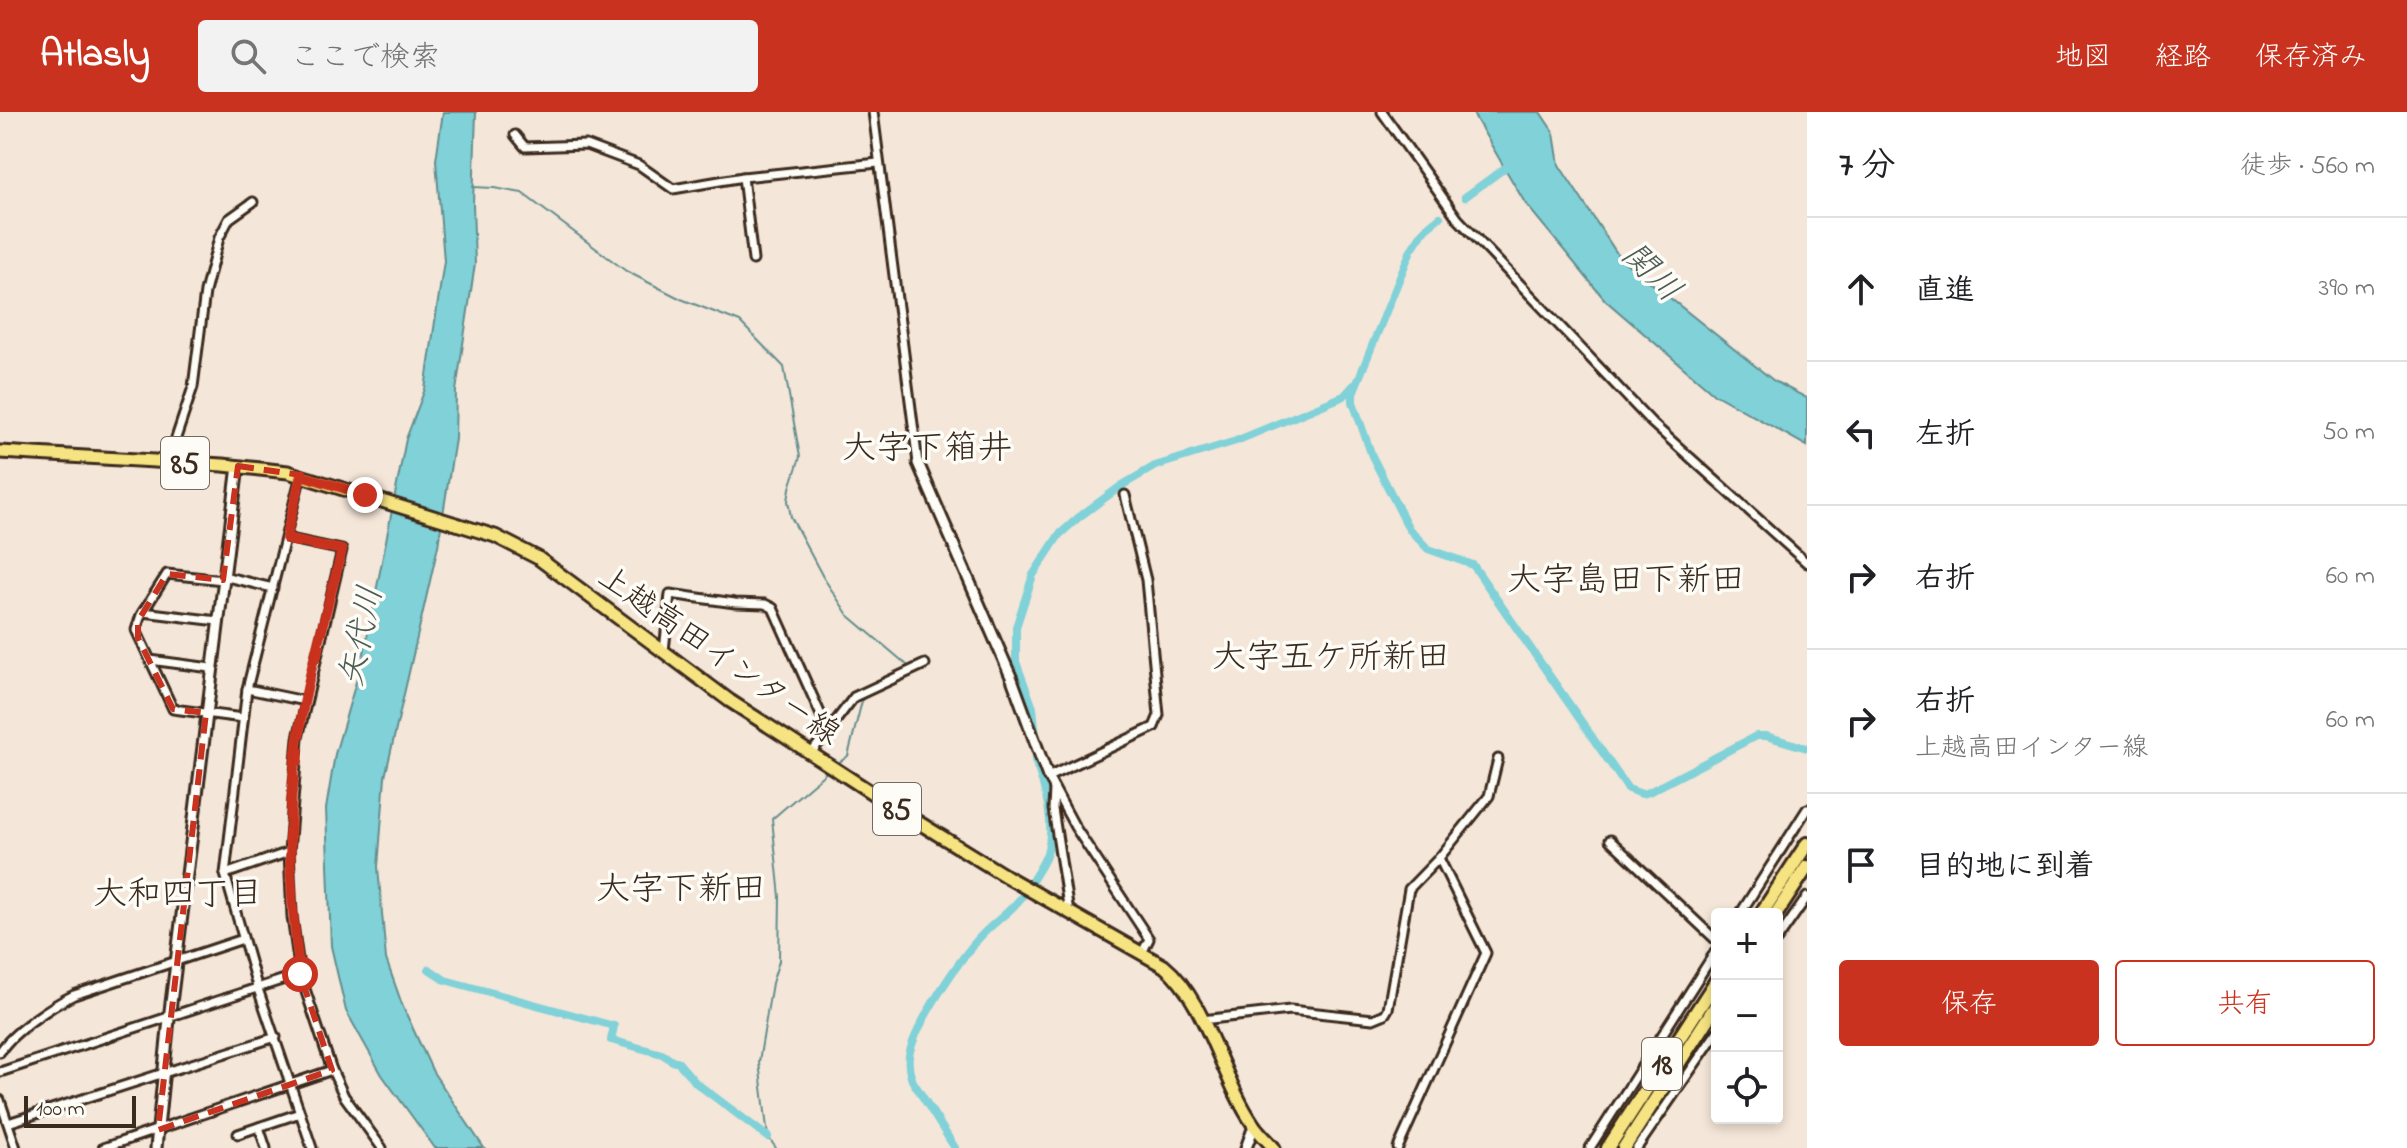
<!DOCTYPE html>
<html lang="ja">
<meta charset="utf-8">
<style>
body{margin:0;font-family:"Indie Flower","Klee One",sans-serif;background:#f2f2f2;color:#202124}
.controls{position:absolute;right:24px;bottom:24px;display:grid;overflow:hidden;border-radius:8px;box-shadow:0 4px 12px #0003}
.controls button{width:72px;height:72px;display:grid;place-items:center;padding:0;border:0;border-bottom:2px solid #e0e0e0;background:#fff;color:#202124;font:40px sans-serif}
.scale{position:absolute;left:24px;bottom:20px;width:112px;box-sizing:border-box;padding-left:8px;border:4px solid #3b2a1e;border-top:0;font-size:22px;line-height:28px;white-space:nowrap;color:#3b2a1e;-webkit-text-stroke:6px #fdfcf7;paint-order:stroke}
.stop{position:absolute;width:24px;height:24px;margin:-18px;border:6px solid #c8321e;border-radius:50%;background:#fff}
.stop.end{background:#c8321e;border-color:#fff;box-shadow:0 2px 8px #0008}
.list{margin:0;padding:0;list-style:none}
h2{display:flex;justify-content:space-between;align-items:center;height:104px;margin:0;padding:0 32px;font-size:34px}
h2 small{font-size:26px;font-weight:400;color:#757577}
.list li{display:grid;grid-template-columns:52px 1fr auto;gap:24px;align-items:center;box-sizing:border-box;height:144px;padding:0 32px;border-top:2px solid #e0e0e0}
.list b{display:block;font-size:30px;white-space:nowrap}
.list p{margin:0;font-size:26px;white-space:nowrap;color:#757577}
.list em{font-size:26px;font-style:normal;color:#757577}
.actions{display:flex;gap:16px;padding:24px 32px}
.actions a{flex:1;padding:18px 0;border:2px solid #c8321e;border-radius:8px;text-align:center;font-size:28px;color:#c8321e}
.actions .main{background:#c8321e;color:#fff}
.icon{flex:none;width:44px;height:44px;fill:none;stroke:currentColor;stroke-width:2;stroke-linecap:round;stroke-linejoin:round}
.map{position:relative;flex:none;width:1807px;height:1036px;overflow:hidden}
header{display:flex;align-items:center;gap:48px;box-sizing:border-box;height:112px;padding:0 40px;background:#c8321e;color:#fff}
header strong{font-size:38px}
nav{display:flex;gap:44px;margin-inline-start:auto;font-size:28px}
.search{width:560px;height:72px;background:#f2f2f2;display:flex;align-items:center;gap:20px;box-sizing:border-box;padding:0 28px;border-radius:8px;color:#757577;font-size:30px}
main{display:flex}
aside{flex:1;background:#fff}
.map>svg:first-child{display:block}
.water{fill:#80d1d8;stroke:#648e8e;stroke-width:2}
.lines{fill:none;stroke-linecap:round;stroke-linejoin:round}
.stream{stroke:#648e8e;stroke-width:2}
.canal{stroke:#80d1d8;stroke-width:8}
.minor-casing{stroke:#3b2a1e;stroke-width:13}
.tertiary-casing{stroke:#3b2a1e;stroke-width:15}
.primary-casing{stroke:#3b2a1e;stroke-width:17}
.trunk-casing{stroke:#3b2a1e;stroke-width:18}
.minor{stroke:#fdfcf7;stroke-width:7}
.tertiary{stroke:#fdfcf7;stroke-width:9}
.primary{stroke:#f6e381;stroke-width:11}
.trunk{stroke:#f6e381;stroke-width:12}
.route{stroke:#c8321e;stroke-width:10}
.marked{fill:none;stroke:#c8321e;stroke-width:6;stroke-dasharray:16 10;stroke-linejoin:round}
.labels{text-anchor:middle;stroke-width:7;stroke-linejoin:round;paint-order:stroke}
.shield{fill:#fdfcf7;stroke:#75695f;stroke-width:2}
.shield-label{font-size:30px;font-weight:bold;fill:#3b2a1e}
.street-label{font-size:32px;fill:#3b2a1e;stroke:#fdfcf7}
.water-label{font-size:34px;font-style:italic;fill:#505c56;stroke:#fdfcf7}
.neighbourhood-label{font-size:34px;fill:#3b2a1e;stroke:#fdfcf7}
</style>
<header>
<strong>Atlasly</strong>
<div class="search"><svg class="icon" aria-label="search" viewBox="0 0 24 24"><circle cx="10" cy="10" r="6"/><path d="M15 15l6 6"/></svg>ここで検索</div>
<nav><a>地図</a><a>経路</a><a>保存済み</a></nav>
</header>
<main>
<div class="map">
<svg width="1807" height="1036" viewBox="0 0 1807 1036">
<rect width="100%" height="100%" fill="#f4e6d8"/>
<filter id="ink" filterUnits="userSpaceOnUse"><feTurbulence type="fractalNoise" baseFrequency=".0125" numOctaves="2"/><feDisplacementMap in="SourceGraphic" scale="16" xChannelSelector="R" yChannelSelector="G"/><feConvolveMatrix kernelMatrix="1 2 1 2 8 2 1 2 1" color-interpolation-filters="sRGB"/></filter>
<g filter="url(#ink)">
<g class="water">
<polygon points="443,0 476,0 473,92 475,152 456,279 455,327 438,434 385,665 378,755 386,847 403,895 433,960 484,1036 435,1036 382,963 346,899 331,834 326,697 335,642 363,546 406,327 425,277 444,149 436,48"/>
<polygon points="1472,0 1540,0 1554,21 1559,53 1620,146 1774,269 1807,286 1807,334 1714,282 1605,188 1525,91"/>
</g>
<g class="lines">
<g class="stream">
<polyline points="473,75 494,76 522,81 626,159 681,187 740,210 784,255 800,345 790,376 788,389 791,405 823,465 848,503 907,553 909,559"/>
<polyline points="837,652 848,644 863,585"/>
<polyline points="776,1036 768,1025 759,950 772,871 779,849 780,785 772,707 829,658"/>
</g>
<g class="canal">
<polyline points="1465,85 1513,50"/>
<polyline points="1440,105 1425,117 1411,138 1353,281 1353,290 1372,344 1409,417 1428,437 1473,453 1628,677 1642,682 1649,680 1756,624 1766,624 1807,636"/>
<polyline points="1036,625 1033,596 1016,550 1016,515 1033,463 1059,423 1079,405 1121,374 1155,354 1236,329 1344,284 1354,273"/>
<path d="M1032,769C1037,760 1044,751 1047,741C1056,712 1045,676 1035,648"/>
<polyline points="429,857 445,868 614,914 611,928 662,942 674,950 677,949 696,971 768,1025"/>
<path d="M955,1036L912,968C909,960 908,953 909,944C914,914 960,846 982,823C996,808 1015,797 1025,780"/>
</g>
<g class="minor-casing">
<g id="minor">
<polyline points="873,0 918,351"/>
<polyline points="1382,0 1458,107 1652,311 1807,451"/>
<polyline points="515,23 525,35 586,33 639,53 673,77 743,65 878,51"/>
<polyline points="743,65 753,148"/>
<polyline points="168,350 193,275 205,180 219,126 229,107 253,90"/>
<polyline points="301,363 247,577 225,762 257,874 312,1036"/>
<polyline points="1125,383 1146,468 1159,603 1154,615 1048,665 1075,715 1149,827 1142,841"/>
<polyline points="223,464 273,476"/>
<polyline points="223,468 167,462 141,503 136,518 173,597 243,606"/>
<polyline points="143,500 218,509"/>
<polyline points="664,539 670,482 735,491 765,492 773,496 829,621"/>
<polyline points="150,548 211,556"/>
<polyline points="247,577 305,589"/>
<polyline points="812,640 854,585 925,552"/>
<polyline points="1054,677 1053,697 1069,800"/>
<polyline points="1610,728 1717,829"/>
<polyline points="289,740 292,805 300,862 332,958 344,984 382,1036"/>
<polyline points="225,762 289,740 298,626 342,438 286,426"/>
<polyline points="1740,802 1807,697"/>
<polyline points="1777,828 1807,785"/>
<polyline points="1202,908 1290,898 1373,907 1385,902 1388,897 1409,777 1439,746 1489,684 1498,647"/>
<path d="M0,940C12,920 53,893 74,883L243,827"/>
<polyline points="0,960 300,862"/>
<polyline points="0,988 16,1036"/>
<polyline points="8,1011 276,925"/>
<polyline points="259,1015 266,1036"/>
<polyline points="238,1022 300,1001"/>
<polyline points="103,1036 332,958"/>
<polyline points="1398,1036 1486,841 1439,746"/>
<polyline points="1590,1036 1717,837"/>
<polyline points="1637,1036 1717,920"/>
</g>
</g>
<g class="tertiary-casing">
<g id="tertiary">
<polyline points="918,351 1012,567 1048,665"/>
<polyline points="156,1036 169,907 238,354"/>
<polyline points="1246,1036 1254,1014"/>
</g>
</g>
<g class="primary-casing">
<path id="primary" d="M0,340L223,353L288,360L495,424L538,446L730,589L900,699L1007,765L1164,854C1206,888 1222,967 1253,1012C1259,1021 1267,1028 1274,1036"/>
</g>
<g class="trunk-casing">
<g id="trunk">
<polyline points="1761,802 1807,732"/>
<polyline points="1776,802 1807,755"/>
<polyline points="1608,1036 1717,868"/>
<polyline points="1624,1036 1717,892"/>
</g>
</g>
<use href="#minor" class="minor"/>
<use href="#tertiary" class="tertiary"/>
<use href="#primary" class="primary"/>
<use href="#trunk" class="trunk"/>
</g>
</g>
<g class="lines" filter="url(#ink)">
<path class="route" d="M300,862C290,791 286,720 295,648C303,577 325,507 342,438L286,426L301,363L365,383"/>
</g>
<path class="marked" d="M238,354L301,363L286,426L342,438L298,626L289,752L300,862L332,958L158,1018L206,601L173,597L138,526V509L167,462L223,468Z"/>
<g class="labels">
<g class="shield">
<rect x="161" y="325" width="48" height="52" rx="6"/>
<rect x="873" y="671" width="48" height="52" rx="6"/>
<rect x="1642" y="926" width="40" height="52" rx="6"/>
</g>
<g class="shield-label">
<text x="185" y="361">85</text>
<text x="897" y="707">85</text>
<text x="1662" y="962">18</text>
</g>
<g class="street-label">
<text transform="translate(720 542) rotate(35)" y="11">上越高田インター線</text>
</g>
<g class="water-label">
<text transform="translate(1653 159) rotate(45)" y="12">関川</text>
<text transform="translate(359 524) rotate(-78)" y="12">矢代川</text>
</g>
<g class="neighbourhood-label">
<text x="927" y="346">大字下箱井</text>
<text x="1626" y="478">大字島田下新田</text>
<text x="1331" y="555">大字五ケ所新田</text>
<text x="681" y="787">大字下新田</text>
<text x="178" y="792">大和四丁目</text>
</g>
</g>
</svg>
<div class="controls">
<button>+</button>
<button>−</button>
<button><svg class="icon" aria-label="locate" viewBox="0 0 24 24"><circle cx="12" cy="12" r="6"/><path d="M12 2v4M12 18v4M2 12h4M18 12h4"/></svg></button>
</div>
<div class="scale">100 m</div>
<div class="stop" style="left:300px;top:862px"></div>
<div class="stop end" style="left:365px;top:383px"></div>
</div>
<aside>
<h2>7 分<small>徒歩 · 560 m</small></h2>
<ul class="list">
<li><svg class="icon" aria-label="ahead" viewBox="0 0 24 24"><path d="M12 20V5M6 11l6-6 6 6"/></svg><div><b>直進</b></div><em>390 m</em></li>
<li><svg class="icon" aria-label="left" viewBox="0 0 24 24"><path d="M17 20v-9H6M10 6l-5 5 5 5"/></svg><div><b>左折</b></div><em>50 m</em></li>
<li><svg class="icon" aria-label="right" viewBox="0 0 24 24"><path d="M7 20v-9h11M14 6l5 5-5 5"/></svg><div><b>右折</b></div><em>60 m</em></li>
<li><svg class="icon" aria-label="right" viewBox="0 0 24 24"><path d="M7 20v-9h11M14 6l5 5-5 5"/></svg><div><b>右折</b><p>上越高田インター線</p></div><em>60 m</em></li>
<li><svg class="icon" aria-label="arrive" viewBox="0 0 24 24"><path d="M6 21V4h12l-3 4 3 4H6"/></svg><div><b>目的地に到着</b></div></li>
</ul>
<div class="actions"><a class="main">保存</a><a>共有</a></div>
</aside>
</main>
